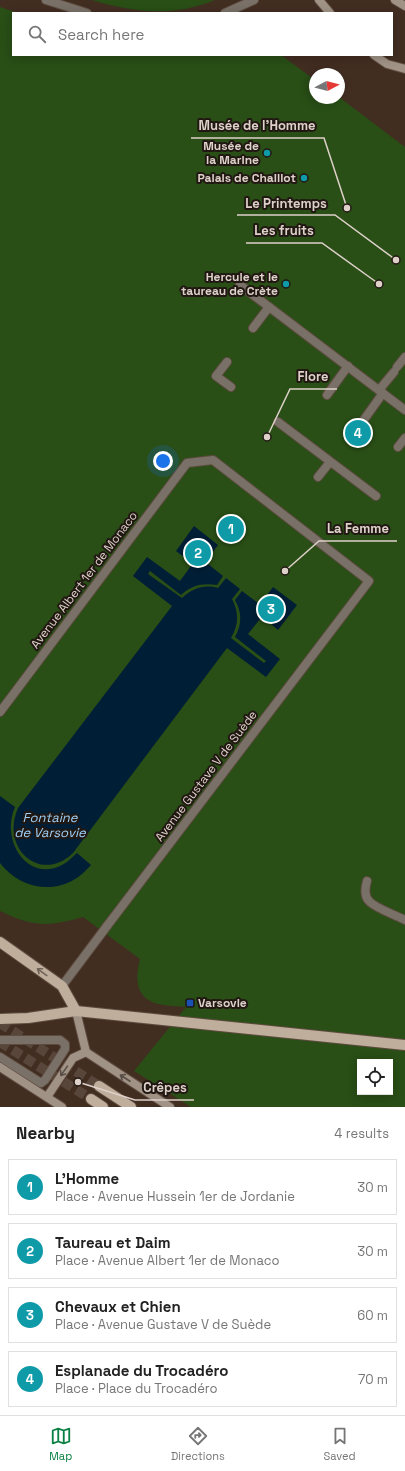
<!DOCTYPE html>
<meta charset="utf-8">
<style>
body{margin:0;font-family:"Space Grotesk",sans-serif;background:#f6f6f6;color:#222}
.controls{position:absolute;right:12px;bottom:12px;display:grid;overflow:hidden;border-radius:0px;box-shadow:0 2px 10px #0003}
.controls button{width:36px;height:36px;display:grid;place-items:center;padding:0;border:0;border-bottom:1px solid #e0e0e0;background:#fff;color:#222;font:20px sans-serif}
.compass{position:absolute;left:309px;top:68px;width:36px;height:36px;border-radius:50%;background:#fff;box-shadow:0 2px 10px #0003;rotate:83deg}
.you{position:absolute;left:163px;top:461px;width:14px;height:14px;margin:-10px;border:3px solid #fff;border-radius:50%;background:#1a73e8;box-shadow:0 0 0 6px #1a73e833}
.badge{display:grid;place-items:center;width:26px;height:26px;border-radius:50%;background:#0b8043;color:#fff;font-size:13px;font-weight:700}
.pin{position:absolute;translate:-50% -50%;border:2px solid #fff;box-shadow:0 1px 4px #0006}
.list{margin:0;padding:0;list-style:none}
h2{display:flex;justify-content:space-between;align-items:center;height:52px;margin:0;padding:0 16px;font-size:17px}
h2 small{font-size:13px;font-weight:400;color:#767676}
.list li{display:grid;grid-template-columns:26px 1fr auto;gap:12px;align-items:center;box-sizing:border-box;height:56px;margin:0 8px 8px;padding:0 8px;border:1px solid #e0e0e0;border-radius:0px}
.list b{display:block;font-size:15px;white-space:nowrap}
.list p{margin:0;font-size:13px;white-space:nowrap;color:#767676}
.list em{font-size:13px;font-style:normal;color:#767676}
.icon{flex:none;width:22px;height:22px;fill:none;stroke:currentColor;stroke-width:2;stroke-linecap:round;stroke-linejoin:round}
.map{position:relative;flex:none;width:405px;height:1107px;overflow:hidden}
.search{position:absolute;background:#fff;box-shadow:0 2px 10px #0003;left:12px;right:12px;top:12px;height:44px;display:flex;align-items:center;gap:10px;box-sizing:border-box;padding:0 14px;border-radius:0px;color:#767676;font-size:15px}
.sheet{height:308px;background:#fff}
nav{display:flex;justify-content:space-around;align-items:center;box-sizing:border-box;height:56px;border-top:1px solid #e0e0e0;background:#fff;font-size:11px;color:#767676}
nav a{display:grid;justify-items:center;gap:2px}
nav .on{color:#0b8043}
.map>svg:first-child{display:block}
.green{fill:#294e16;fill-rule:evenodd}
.water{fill:#001e36}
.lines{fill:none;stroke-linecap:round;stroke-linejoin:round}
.primary-tunnel{stroke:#59463a;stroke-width:10;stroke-dasharray:10 5;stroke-linecap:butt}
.lane-casing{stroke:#5e4b3f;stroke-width:10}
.street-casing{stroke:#5e4b3f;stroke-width:10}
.secondary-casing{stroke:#5e4b3f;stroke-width:10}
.primary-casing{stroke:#5e4b3f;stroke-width:12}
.lane{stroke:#797168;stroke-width:8}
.street{stroke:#797168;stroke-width:8}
.secondary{stroke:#a09386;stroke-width:8}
.primary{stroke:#bfae9c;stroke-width:10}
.oneway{stroke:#706358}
.oneway2{stroke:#5a4f47}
.culture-dot{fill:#0f9aa8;stroke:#211813;stroke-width:1.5}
.transit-dot{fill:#1a4fb4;stroke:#211813;stroke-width:1.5}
.labels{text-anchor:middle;stroke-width:4;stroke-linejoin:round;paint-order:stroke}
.poi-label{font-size:12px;font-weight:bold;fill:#ded1c9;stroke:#211813;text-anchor:end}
.street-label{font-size:12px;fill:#ded1c9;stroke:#211813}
.water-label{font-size:13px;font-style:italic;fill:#9ed0f9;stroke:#211813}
.leader{fill:none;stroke:#ded1c9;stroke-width:1.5}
.callout-dot{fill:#ded1c9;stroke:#211813;stroke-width:1.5}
.callout-label{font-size:13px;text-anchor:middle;font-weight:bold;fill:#ded1c9;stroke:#211813;stroke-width:4;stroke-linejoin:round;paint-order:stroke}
</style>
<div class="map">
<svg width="405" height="1107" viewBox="0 0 405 1107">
<rect width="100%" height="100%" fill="#422d21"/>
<g class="green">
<path d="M92,0H215C174,17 134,13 92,0Z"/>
<path d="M0,7L18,13H13V55H281L315,80V98L339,97L405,147V1107H191L134,1071L186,1007C177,1006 167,1006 158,1004C135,998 135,978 140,959L83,917C49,927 32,927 0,911ZM360,1062H390V1092H360Z"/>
</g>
<g class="water">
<path d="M194,526L218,545L207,560L209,562L208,564L223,576L217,585C202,583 192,585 181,595L150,571L148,574L182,598C192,589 203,584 218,588L226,578L240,589L232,599C239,612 239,625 231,638L264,663L266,661L235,637C242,624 242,613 235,600L242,591L258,603L259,601L262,602L273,587L297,605L278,630L264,618L262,621L260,619L248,634L280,659L266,677L227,648L73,853C41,884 0,849 18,808L172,606L133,576L147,557L180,581L191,566L189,564L191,562L176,551Z"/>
<path d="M0,796L15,807C0,841 28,883 62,865C68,862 72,857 77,853L91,865C86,870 81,876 75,879C50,895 17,886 0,863Z"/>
</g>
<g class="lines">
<g class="primary-tunnel">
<polyline points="0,1023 99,1086"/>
<polyline points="0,1042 91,1099"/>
</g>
<g class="lane-casing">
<polyline id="lane" points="62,986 107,926"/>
</g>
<g class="street-casing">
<g id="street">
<polyline points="46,0 87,13"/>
<polyline points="225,13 254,0"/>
<polyline points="240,285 405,410"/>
<polyline points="253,328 269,307"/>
<polyline points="227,362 216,376 231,387"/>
<polyline points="397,367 405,357"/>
<polyline points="379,390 394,372"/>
<polyline points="327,395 348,366"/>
<polyline points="363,421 383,393"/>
<polyline points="278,422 376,496"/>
<polyline points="398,447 405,438"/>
<polyline points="318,477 330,462"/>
<polyline points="0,712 187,463 213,460 369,581 107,926"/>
<path d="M367,881C365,888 364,897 370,902C376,908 397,916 405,920"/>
<polyline points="0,1040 60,1040 65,1044 65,1049 45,1080 41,1083 0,1057"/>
</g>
</g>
<g class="secondary-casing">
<g id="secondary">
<polyline points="319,0 330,13"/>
<polyline points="395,0 405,6"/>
<polyline points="374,55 387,64 405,69"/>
<polyline points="76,1011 86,1052 170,1107"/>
<polyline points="0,1067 62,1107"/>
<polyline points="47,1097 73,1058 86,1052"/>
</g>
</g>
<g class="primary-casing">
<g id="primary">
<polyline points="0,942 62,986 76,1011"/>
<polyline points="0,1019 28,1018 76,1011 405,1045"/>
<polyline points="99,1086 131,1107"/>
<polyline points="91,1099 103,1107"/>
</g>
</g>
<use href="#lane" class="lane"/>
<use href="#street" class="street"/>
<use href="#secondary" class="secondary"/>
<use href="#primary" class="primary"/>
</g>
<defs><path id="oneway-shaft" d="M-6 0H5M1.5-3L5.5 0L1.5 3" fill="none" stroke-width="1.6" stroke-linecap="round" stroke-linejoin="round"/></defs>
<use class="oneway" href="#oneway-shaft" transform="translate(42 972) rotate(-144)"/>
<g class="oneway2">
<use href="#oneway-shaft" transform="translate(64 1071) rotate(125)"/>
<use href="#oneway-shaft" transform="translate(125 1078) rotate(-147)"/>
</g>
<g class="culture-dot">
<circle cx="267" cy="153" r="4"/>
<circle cx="304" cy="178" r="4"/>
<circle cx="286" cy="284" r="4"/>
</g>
<rect class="transit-dot" x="186" y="999" width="8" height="8" rx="2"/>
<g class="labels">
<g class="poi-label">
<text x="259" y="150">Musée de<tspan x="259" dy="14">la Marine</tspan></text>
<text x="296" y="182">Palais de Chaillot</text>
<text x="278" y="281">Hercule et le<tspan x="278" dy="14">taureau de Crète</tspan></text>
<text x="198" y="1007" text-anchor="start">Varsovie</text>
</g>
<g class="street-label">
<text transform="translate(84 580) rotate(-53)" y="4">Avenue Albert 1er de Monaco</text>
<text transform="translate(206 776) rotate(-53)" y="4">Avenue Gustave V de Suède</text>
</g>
<g class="water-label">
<text x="50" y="822">Fontaine<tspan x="50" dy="15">de Varsovie</tspan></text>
</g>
</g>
<path class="leader" d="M347 208L324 138H191M396 260L335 215H237M379 284L322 243H246M267 437L290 389H337M285 571L319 541H397M78 1082L135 1100H194"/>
<g class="callout-dot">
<circle cx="347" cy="208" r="4"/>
<circle cx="396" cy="260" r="4"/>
<circle cx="379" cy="284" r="4"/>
<circle cx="267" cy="437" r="4"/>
<circle cx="285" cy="571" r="4"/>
<circle cx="78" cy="1082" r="4"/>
</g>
<g class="callout-label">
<text x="257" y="130">Musée de l'Homme</text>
<text x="286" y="208">Le Printemps</text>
<text x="284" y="235">Les fruits</text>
<text x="313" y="381">Flore</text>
<text x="358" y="533">La Femme</text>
<text x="165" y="1092">Crêpes</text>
</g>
</svg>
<div class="controls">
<button><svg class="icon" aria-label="locate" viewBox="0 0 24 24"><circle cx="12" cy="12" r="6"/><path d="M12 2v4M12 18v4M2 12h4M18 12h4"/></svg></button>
</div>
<svg class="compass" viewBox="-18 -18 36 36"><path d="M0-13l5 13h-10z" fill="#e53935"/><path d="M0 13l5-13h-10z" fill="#767676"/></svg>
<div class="you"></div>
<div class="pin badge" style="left:231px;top:529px;background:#0f9aa8">1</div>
<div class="pin badge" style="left:198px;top:553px;background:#0f9aa8">2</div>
<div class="pin badge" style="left:271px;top:609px;background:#0f9aa8">3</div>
<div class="pin badge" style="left:358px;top:433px;background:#0f9aa8">4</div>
<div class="search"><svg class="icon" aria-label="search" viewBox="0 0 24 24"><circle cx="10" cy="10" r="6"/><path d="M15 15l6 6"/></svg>Search here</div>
</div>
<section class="sheet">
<h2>Nearby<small>4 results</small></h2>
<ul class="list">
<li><span class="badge" style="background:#0f9aa8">1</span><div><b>L'Homme</b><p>Place · Avenue Hussein 1er de Jordanie</p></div><em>30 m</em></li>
<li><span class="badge" style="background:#0f9aa8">2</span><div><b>Taureau et Daim</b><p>Place · Avenue Albert 1er de Monaco</p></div><em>30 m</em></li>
<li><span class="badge" style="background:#0f9aa8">3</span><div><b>Chevaux et Chien</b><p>Place · Avenue Gustave V de Suède</p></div><em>60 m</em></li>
<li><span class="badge" style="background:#0f9aa8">4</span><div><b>Esplanade du Trocadéro</b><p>Place · Place du Trocadéro</p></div><em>70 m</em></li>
</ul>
</section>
<nav>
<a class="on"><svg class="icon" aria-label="map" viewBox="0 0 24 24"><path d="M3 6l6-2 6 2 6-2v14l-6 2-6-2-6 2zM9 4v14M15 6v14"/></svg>Map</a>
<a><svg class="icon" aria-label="directions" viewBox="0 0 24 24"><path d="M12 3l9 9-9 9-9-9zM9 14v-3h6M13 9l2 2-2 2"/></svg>Directions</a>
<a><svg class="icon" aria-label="saved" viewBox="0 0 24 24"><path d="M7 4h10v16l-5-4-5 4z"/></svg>Saved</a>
</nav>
